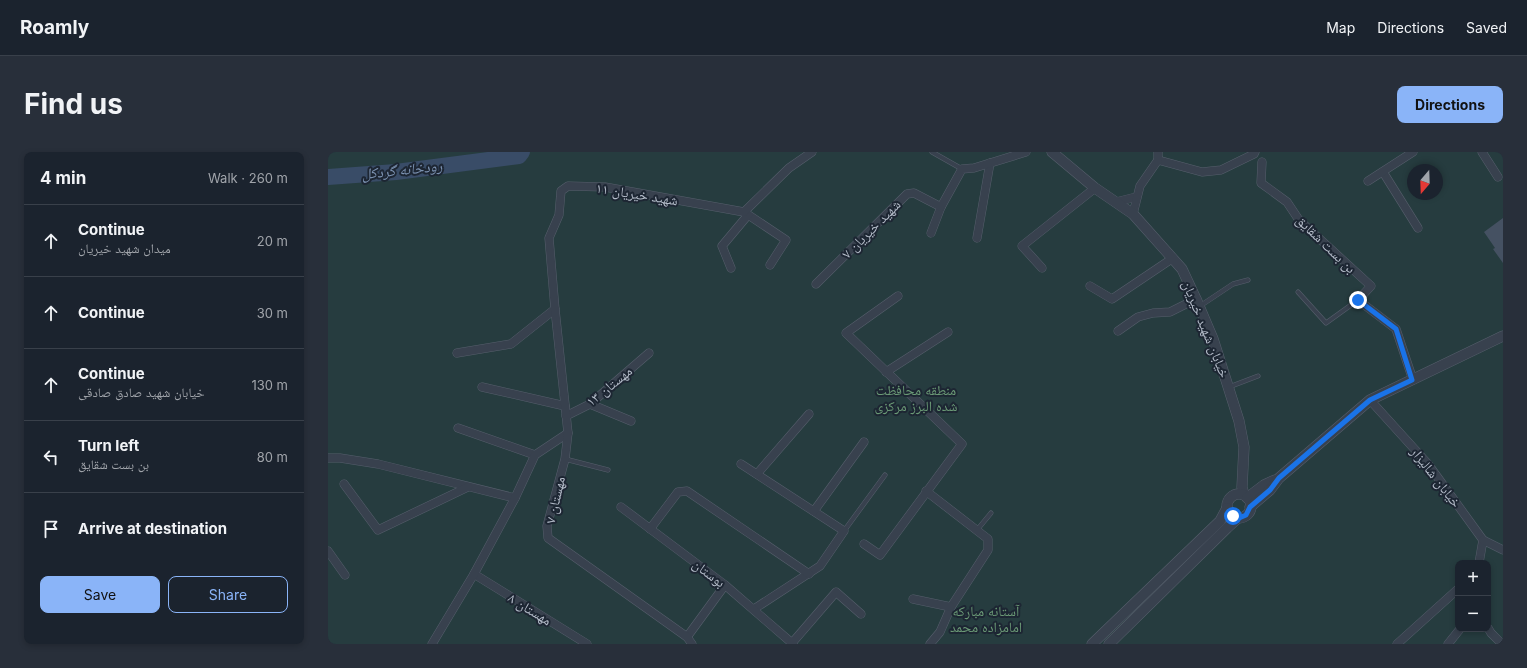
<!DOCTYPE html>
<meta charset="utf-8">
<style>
body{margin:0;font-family:Inter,"Noto Naskh Arabic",sans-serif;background:#282f3a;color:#f1f3f6}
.controls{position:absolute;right:12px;bottom:12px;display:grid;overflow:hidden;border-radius:8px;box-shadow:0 2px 6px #0003}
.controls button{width:36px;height:36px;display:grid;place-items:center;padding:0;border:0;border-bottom:1px solid #39404a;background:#1b232e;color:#f1f3f6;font:20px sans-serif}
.compass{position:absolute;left:1079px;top:12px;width:36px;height:36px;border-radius:50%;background:#1b232e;box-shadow:0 2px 6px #0003;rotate:199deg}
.stop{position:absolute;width:12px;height:12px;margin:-9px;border:3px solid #1a73e8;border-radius:50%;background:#fff}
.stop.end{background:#1a73e8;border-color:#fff;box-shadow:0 1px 4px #0008}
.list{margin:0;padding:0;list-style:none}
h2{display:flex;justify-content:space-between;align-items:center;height:52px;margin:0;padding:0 16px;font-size:17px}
h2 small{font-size:13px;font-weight:400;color:#a0a4aa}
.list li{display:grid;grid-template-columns:26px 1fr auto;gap:12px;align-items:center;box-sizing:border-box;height:72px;padding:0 16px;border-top:1px solid #39404a}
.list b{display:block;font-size:15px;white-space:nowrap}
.list p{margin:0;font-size:13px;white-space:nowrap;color:#a0a4aa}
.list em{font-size:13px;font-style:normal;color:#a0a4aa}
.actions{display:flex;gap:8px;padding:12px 16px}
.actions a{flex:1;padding:9px 0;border:1px solid #8ab4f8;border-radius:8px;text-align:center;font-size:14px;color:#8ab4f8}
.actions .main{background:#8ab4f8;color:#111}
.icon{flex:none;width:22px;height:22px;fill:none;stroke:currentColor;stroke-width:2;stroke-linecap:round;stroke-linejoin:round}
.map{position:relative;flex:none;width:1175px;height:492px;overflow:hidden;border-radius:8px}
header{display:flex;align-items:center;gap:24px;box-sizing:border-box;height:56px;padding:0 20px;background:#1b232e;border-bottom:1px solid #39404a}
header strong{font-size:19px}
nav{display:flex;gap:22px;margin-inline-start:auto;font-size:14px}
.intro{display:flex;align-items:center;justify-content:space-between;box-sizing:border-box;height:96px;padding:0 24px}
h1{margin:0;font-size:28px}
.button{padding:10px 18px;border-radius:8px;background:#8ab4f8;color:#111;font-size:14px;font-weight:700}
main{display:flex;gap:24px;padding:0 24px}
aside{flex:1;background:#1b232e;border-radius:8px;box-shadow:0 2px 6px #0003}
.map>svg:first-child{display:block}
.green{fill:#263c3f;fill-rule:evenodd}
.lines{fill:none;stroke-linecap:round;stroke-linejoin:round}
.river{stroke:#394c67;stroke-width:16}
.building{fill:#455162}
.service-casing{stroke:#565f6c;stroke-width:5}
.minor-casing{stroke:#565f6c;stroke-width:9}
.tertiary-casing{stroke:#565f6c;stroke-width:11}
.service{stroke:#38414e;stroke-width:4}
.minor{stroke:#38414e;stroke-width:8}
.tertiary{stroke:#38414e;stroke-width:10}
.route{stroke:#1a73e8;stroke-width:5}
.labels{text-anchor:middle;stroke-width:4;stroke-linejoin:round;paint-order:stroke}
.street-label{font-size:14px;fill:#b4bcc9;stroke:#1d2633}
.park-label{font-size:14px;fill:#6b9a76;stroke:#1d2633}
.water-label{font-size:15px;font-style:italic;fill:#7c92b1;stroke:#1d2633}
</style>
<header>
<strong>Roamly</strong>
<nav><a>Map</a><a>Directions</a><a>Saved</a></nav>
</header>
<div class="intro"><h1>Find us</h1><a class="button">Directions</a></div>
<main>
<aside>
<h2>4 min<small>Walk · 260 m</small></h2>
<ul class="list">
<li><svg class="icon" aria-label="ahead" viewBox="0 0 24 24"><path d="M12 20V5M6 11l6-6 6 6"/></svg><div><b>Continue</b><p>میدان شهید خیریان</p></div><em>20 m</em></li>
<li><svg class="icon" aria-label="ahead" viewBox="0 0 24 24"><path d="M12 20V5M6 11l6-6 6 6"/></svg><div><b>Continue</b></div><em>30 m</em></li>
<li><svg class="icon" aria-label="ahead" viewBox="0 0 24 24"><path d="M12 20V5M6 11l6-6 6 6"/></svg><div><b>Continue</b><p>خیابان شهید صادق صادقی</p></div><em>130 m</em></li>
<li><svg class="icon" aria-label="left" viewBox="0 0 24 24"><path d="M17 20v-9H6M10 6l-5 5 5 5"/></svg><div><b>Turn left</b><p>بن بست شقایق</p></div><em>80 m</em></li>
<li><svg class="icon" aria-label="arrive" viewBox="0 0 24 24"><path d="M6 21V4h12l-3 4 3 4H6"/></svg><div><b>Arrive at destination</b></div></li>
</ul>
<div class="actions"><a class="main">Save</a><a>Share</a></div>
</aside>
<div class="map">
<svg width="1175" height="492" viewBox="0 0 1175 492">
<rect width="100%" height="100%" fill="#242f3e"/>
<path class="green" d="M0,0H1175V492H0ZM1085,18H1109V42H1085ZM1130,411H1160V477H1130Z"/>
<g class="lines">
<polyline class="river" points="0,25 68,20 191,4 194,0"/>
</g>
<polygon class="building" points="1175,66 1175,111 1165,97 1167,96 1156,80"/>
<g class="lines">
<g class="service-casing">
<g id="service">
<polyline points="604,0 634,17"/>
<polyline points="970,140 998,171 1030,148"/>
<polyline points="872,154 905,132 920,128"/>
<polyline points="901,235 930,224"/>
<polyline points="237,307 280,318"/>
<polyline points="649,378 663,361"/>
<polyline points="516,379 557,323"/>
</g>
</g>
<g class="minor-casing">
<g id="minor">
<polyline points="1154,0 1170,25"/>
<polyline points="830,8 874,20 893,18 926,2 927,0"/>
<polyline points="934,10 933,31 959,50 971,68 1043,134 1030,148 1068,177 1085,228"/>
<polyline points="1055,20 1090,76"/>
<polyline points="1040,29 1085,0"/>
<polyline points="788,50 808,45"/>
<polyline points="416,60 458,88 442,113"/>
<polyline points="805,62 812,34 830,8 830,0"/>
<polyline points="603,81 613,55"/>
<polyline points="649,86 662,11"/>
<polyline points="403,116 394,94 420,63"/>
<polyline points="714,116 694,94 767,36"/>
<polyline points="488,132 579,42 586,41 613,55 634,17 646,16 698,0"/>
<polyline points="762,134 784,147 845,106"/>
<polyline points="790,179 810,165 825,161 842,160 868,147"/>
<polyline points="129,201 183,192 227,157"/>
<polyline points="558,220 620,180"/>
<polyline points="154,235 237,254"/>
<polyline points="1042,248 1100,312 1155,388 1151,411"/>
<polyline points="262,252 303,269"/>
<polyline points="238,264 262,252 321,201"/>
<polyline points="130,276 207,303"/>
<polyline points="0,306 12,306 50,312 187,346"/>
<polyline points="413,312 516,379 492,414 426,457"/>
<polyline points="429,322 481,262"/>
<polyline points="16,332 50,378 140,335"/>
<polyline points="598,339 660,387 660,398 623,455 612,480 602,492"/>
<polyline points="293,355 397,433 465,492"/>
<polyline points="486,359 536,290"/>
<polyline points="322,377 350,340 359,339 481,422"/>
<polyline points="1155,388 1175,398"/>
<polyline points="536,392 552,403 634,292 518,181 570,144"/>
<polyline points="0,399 17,423"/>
<polyline points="146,422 259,492"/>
<polyline points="585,447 623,455"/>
<polyline points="1160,476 1163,481 1174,492"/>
<polyline points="359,485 397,433"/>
<polyline points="464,491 508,440 533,462"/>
<polyline points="104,492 146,422 187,346 207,303 240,281"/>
<polyline points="364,492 359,485 220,386 219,374 237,307 240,281 227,157 221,86 231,63 233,39 240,34 277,35 416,60 461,16 484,0"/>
<polyline points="1069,492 1130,437"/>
<polyline points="1120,492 1132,477"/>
</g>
</g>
<g class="tertiary-casing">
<g id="tertiary">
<polyline points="724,0 767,36 805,62 854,117 868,147 885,187 911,269 916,295 914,335 916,343"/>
<circle cx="911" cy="354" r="12"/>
<polyline points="919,346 936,333 947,328"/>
<polyline points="922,355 942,338 951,326 1042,248 1175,184"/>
<polyline points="764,492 892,369 899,356"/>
<polyline points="781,492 899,376 911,365"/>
</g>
</g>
<use href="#service" class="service"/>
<use href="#minor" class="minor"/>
<use href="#tertiary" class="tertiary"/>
</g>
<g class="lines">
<polyline class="route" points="905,364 911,366 918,363 922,355 942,338 951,326 1042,248 1084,228 1068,177 1030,148"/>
</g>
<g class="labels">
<g class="street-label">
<text transform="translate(309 42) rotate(9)" y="5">شهید خیریان ۱۱</text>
<text transform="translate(543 77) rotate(-45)" y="5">شهید خیریان ۷</text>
<text transform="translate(998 92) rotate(44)" y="5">بن بست شقایق</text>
<text transform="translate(878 177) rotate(68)" y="5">خیابان شهید خیریان</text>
<text transform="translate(281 234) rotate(-39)" y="5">مهستان ۱۳</text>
<text transform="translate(1108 325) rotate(52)" y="5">خیابان شالیزار</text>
<text transform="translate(227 348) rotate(-77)" y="5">مهستان ۷</text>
<text transform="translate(381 421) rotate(37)" y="5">بوستان</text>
<text transform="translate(202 457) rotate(32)" y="5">مهستان ۸</text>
</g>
<g class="park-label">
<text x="588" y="243">منطقه محافظت<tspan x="588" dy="16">شده البرز مرکزی</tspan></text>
<text x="658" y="464">آستانه مبارکه<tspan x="658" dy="16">امامزاده محمد</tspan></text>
</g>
<g class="water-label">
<text transform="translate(74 18) rotate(-6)" y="5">رودخانه گردکل</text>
</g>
</g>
</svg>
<div class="controls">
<button>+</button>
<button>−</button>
</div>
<svg class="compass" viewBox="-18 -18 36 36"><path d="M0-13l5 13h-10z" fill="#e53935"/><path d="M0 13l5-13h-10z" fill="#a0a4aa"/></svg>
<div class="stop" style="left:905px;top:364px"></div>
<div class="stop end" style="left:1030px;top:148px"></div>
</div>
</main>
